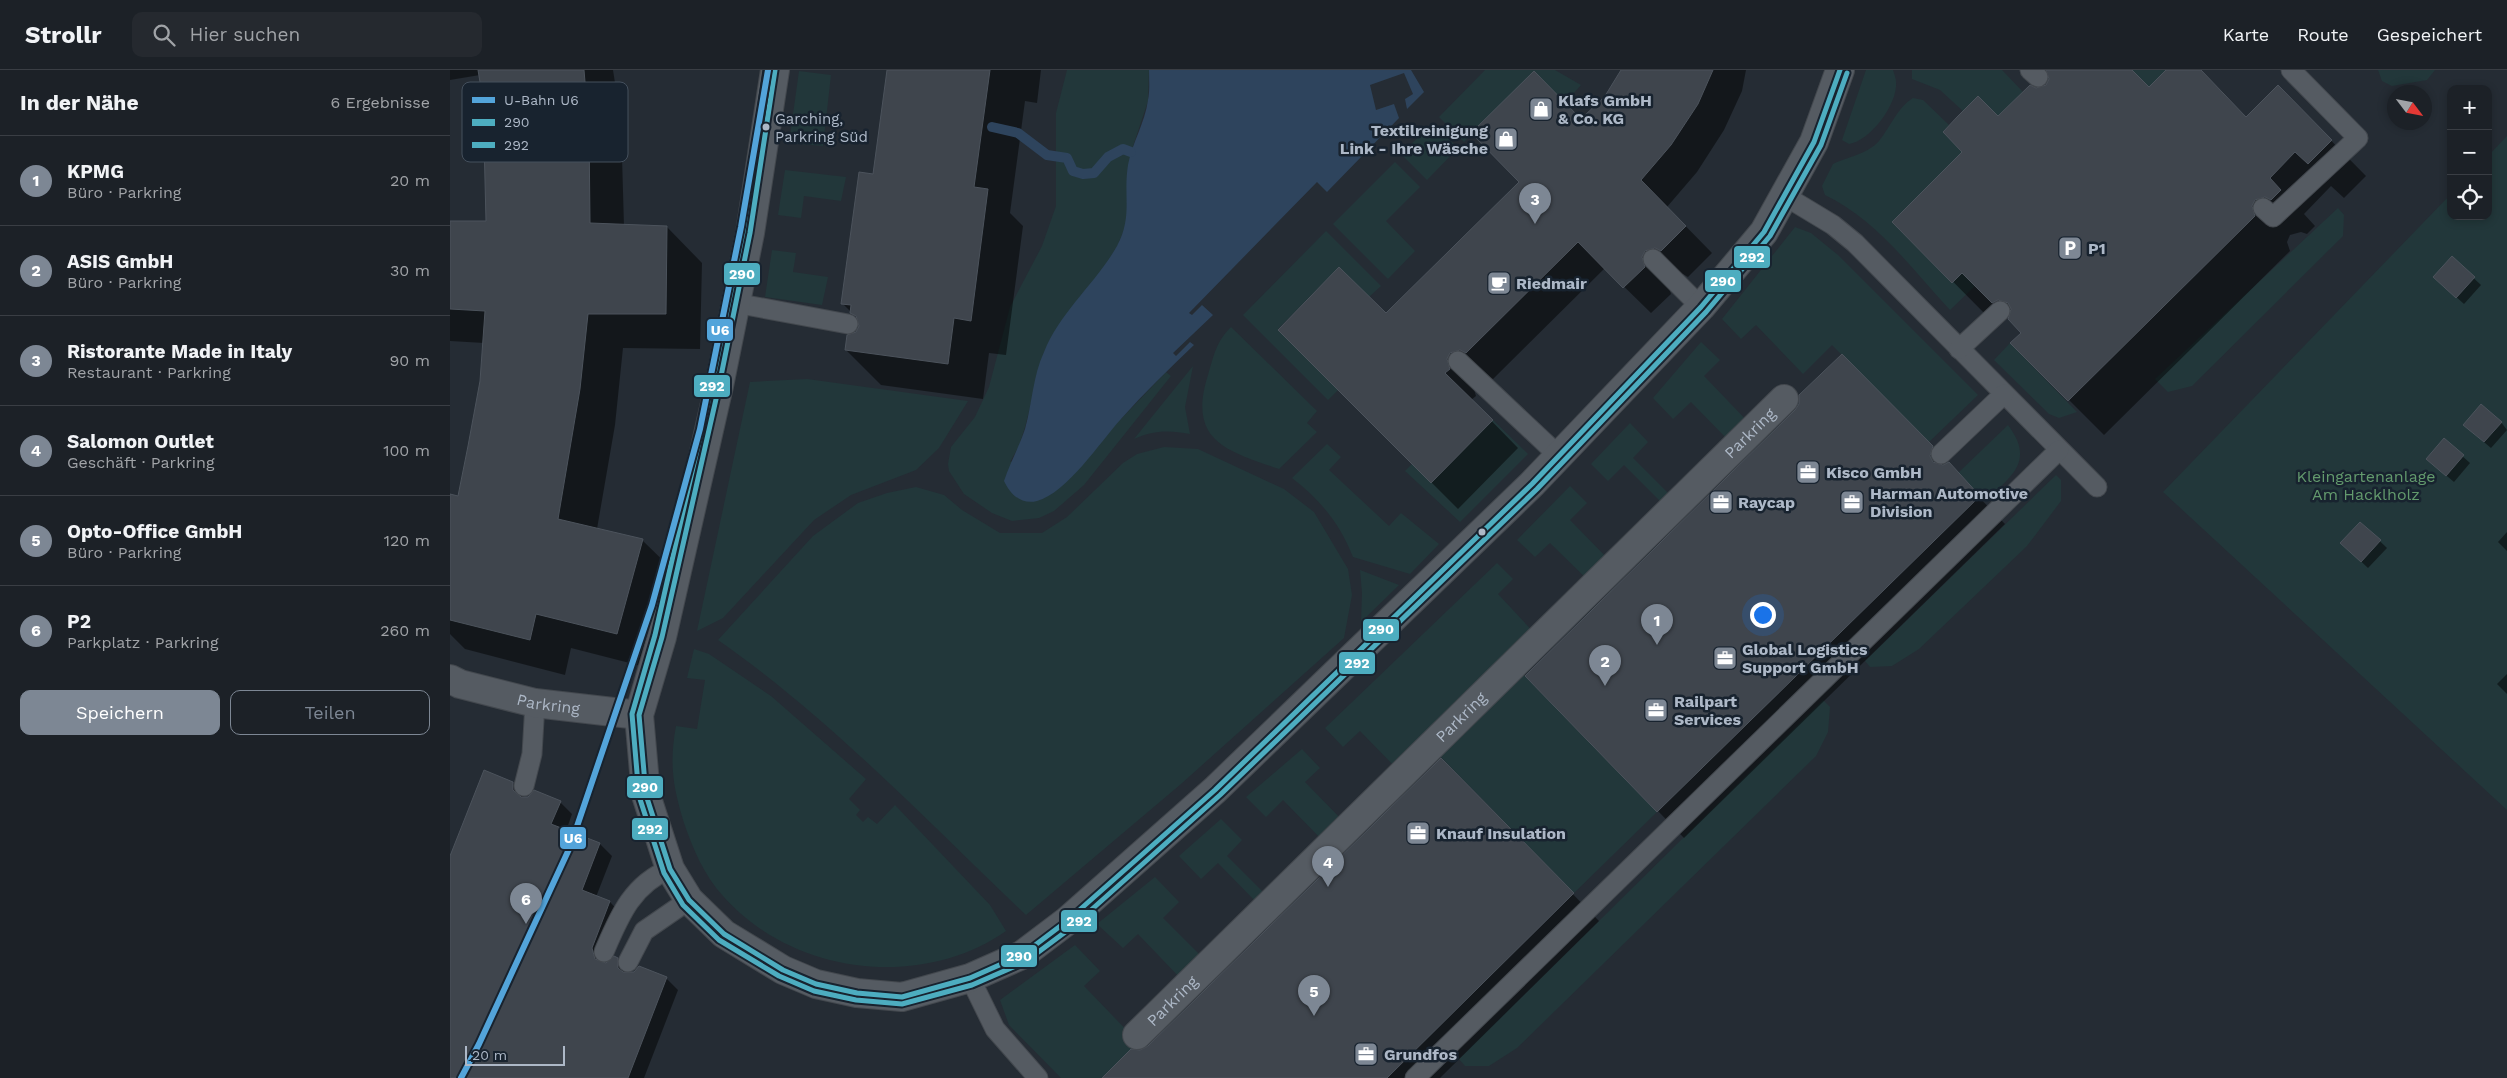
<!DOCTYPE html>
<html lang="de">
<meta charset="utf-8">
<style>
body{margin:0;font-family:"Work Sans",sans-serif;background:#25292f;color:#f1f3f6}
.controls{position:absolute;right:15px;top:15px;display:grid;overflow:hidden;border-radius:10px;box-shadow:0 2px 8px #0003}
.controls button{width:45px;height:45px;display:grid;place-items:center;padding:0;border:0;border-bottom:1px solid #3a3e44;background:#1c2127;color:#f1f3f6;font:25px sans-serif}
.compass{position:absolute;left:1937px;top:15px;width:45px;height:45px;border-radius:50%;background:#1c2127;box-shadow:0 2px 8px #0003;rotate:122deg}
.scale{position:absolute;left:15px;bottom:12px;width:100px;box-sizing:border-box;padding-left:5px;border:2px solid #adb8c7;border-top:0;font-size:14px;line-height:18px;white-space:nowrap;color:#adb8c7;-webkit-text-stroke:4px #18232f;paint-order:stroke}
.you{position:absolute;left:1312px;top:544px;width:18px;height:18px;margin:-12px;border:4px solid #fff;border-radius:50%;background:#1a73e8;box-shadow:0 0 0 8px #1a73e833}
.badge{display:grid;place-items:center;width:32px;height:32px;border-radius:50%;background:#7d8794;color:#fff;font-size:16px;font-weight:700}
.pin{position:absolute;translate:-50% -41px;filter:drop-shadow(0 1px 2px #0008)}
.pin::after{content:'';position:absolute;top:26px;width:18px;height:15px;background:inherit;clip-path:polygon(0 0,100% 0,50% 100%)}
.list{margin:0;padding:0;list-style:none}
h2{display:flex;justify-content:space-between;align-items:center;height:65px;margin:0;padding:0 20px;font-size:21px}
h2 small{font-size:16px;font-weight:400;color:#a0a3a7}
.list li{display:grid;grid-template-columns:32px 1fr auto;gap:15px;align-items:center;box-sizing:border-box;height:90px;padding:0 20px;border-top:1px solid #3a3e44}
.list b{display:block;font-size:19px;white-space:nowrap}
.list p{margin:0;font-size:16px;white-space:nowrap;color:#a0a3a7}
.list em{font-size:16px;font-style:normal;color:#a0a3a7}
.actions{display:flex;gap:10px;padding:15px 20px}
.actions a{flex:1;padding:11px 0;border:1px solid #7d8794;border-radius:10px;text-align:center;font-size:18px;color:#7d8794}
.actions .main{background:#7d8794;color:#fff}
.icon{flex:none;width:28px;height:28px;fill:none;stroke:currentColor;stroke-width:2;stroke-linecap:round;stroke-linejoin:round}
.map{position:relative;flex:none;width:2057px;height:1008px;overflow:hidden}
header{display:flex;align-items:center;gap:30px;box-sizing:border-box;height:70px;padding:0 25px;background:#1c2127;border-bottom:1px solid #3a3e44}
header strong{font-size:24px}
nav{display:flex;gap:28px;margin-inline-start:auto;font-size:18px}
.search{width:350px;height:45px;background:#25292f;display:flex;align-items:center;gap:12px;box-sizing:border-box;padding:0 18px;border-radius:10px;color:#a0a3a7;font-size:19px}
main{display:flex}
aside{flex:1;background:#1c2127}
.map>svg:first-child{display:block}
.green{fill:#22373a}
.water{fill:#2e445d}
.shadow{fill:#0007}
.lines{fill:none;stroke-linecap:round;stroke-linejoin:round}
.stream{stroke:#2e445d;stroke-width:10}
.building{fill:#3f454d;stroke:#4c535c}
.lane-casing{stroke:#43484e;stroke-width:21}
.street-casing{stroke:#43484e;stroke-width:30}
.lane{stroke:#555b62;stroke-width:19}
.street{stroke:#555b62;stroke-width:28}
.bus-1-casing{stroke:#18232f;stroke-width:9}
.bus-2-casing{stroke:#18232f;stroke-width:9}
.bus-1{stroke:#4dadc0;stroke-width:5}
.bus-2{stroke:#4dadc0;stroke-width:5}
.metro-1-casing{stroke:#18232f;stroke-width:10}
.metro-1{stroke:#53a4da;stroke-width:6}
.bus-dot{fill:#adb8c7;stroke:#18232f;stroke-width:2}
.labels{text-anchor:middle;stroke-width:5;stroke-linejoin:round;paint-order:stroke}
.bus-label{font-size:15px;fill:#adb8c7;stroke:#18232f;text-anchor:start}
.poi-label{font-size:16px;font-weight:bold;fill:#adb8c7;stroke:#18232f;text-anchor:start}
.street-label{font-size:16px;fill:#adb8c7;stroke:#18232f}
.park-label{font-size:16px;fill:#639a6d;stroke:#18232f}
.key{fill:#18232f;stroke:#45505d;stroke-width:1}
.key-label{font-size:14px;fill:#adb8c7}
.line-badge{stroke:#18232f;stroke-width:2}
.badge-label{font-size:14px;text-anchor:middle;font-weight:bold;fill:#fff}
</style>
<header>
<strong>Strollr</strong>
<div class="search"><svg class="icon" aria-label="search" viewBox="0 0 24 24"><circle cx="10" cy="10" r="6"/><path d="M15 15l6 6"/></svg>Hier suchen</div>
<nav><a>Karte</a><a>Route</a><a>Gespeichert</a></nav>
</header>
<main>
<aside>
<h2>In der Nähe<small>6 Ergebnisse</small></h2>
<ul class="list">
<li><span class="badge">1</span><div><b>KPMG</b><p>Büro · Parkring</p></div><em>20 m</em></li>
<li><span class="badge">2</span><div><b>ASIS GmbH</b><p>Büro · Parkring</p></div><em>30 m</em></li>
<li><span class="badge">3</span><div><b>Ristorante Made in Italy</b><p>Restaurant · Parkring</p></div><em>90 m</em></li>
<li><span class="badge">4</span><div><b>Salomon Outlet</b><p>Geschäft · Parkring</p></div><em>100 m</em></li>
<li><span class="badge">5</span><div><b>Opto-Office GmbH</b><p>Büro · Parkring</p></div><em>120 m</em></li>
<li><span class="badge">6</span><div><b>P2</b><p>Parkplatz · Parkring</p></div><em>260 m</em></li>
</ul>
<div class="actions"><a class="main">Speichern</a><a>Teilen</a></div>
</aside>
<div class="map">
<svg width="2057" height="1008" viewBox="0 0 2057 1008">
<rect width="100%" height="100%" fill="#252c34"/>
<g class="green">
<polygon points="617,0 699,0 698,31 681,82 677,104 678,149 668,175 653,199 610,254 594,282 575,357 569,376 560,392 671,349 716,302 721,306 634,415 604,441 589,448 562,451 542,443 514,424 499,401 498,394 501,377 525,347 539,317 560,237 592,176 606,136 606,43"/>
<polygon points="1035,0 1105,0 1131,15 1115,33 1084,2 1014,72 989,47"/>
<path d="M1416,0H1443C1444,4 1446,8 1446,12C1448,34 1420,71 1399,74L1392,70Z"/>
<polygon points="1462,0 1552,0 1573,22 1548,46 1528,26 1513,41 1490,20 1462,9"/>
<polygon points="1682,0 1716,0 1699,17"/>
<polygon points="1928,0 1985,0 1977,10 1942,16 1932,11"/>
<polygon points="349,1 381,5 373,76 339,73"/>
<path d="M1463,28L1473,30L1499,55L1493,62L1512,82L1442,152L1502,213L1512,203L1525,216L1500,240C1462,199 1427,150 1375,125L1372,116L1383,94C1397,87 1418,84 1429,71C1441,56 1447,38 1463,28Z"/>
<polygon points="983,53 1008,78 977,110 951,84"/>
<polygon points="2057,66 2057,740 1713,422 2001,124 2001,146 2038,146 2038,86"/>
<polygon points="945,92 970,117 936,151 965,181 938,209 883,154"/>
<polygon points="335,100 396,107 391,131 354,126 351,148 328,145"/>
<polygon points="1888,138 1894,145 1893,166 1742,316 1718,322 1705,309"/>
<polygon points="1345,157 1361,163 1388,185 1528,325 1479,372 1382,275 1353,304 1306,255 1291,269 1272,249"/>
<polygon points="876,161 931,216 919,227 889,197 828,259 888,320 878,330 793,245"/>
<polygon points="322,180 346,183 343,202 378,207 372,235 315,227"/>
<path d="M781,257L867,341L857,353L867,362L829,399C777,381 737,371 758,305C764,285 766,272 781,257Z"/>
<polygon points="1251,272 1270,290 1254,306 1301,355 1282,374 1241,332 1223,349 1203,328"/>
<polygon points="1560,273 1627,342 1609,348 1599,344 1544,290"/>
<path d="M743,296L735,337L740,364C719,360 704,360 684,369Z"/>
<polygon points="357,309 518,331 489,378 466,400 401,425 364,450 273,548 247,561 300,312"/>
<polygon points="1043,350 1078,384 1010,452 955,401 962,394 981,413"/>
<polygon points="1180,353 1198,372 1183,388 1225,430 1217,438 1174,395 1158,411 1141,394"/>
<path d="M1558,355C1585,391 1562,406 1535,431L1508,403Z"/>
<path d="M877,374L891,387L879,400L939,456L951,443L989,474L960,504L903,487C890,454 870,429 842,408Z"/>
<path d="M714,377L748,379L834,419L864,442L898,499L902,525L894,568L731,714L576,845C477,751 380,648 268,570L363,466L408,433L437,423L466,417L494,425L512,440L550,463H592L617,447L673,393L687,384Z"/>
<polygon points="1606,405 1611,410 1611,431 1577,476 1469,579 1442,596 1420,597 1415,591"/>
<polygon points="1120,416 1137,433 1120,450 1162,493 1143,515 1100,473 1085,487 1067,470"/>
<polygon points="1047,493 1063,509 1048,524 1088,567 949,701 910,661 893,677 875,658"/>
<polygon points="910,500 949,515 911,552 912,523"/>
<path d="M244,579L259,584L321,626L416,709L399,729L410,740L406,745L413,752L418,747L427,754L445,735L540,835L556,861C470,921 342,904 273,826C254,805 243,779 234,753C223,717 219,694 226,656L247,659L255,610L237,608Z"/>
<polygon points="1068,599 1207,742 1124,823 985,681"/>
<polygon points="1373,630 1380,637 1378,662 1366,686 1067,978 1039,996 1015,996 1009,989"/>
<polygon points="852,679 870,698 855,712 895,753 875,773 833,730 816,747 796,727"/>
<polygon points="771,749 792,770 777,786 820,829 811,837 768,793 751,809 729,786"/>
<polygon points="705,807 729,832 713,848 757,892 734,912 688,864 673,878 647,854"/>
<polygon points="625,875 650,901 634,916 688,972 658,1002 663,1008 611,1008 559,955 550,930"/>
</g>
<path class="water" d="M699,0H961L974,22L957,39L955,29L963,24L954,3L920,15L926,40L944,34L949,48L877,122L867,112L739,243L742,245L752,235L763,245L723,283L726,286L740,272L744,275C719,299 694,323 671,349C650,372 617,423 587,431C571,435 560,424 554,411C560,393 569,377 575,359C582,334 583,305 594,282C610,242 646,213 667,176C683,146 673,126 678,95C682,73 695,53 698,30C700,20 699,10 699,0Z"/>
<g class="shadow">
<polygon points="0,0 163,0 171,51 174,156 217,157 252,193 250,279 173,278 165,355 147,459 192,470 228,505 203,599 121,578 115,605 15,579 0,564 0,425 9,427 31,311 34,273 0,271 0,152 38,152 34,30 30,5 0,10"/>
<polygon points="438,0 591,0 587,33 575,31 560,143 573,156 556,285 539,283 533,329 431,315 396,280 410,256 408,249 392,233 424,105"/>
<polygon points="1173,0 1296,0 1292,21 1274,60 1247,102 1217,137 1262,183 1238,207 1233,204 1222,207 1218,214 1221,224 1201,243 1155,198 1043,309 1032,306 1023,316 1026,326 1021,330 1068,378 1008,439 829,260 936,245 1156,27"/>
<polygon points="1598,0 1681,0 1699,19 1718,0 1749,0 1797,48 1828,17 1916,106 1894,128 1881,116 1854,144 1865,156 1857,164 1851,162 1840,165 1837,172 1840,181 1654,365 1562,273 1573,263 1548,238 1538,247 1444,152 1549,48 1586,19 1597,16 1600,9"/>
<polygon points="2002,188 2031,215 2014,234 1992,214"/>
<polygon points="1392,286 1555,454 1234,768 1208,741 1346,341"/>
<polygon points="2051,352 2057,360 2041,378 2022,362"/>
<polygon points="1994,370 2020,393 2004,412 1984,395"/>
<polygon points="1911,453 1937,478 1918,498 1899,480"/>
<polygon points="2057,462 2057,481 2048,472"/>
<polygon points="2057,604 2057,624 2047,614"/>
<polygon points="63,713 75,728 110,732 122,744 116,761 150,774 162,786 146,827 160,832 172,845 154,891 155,894 167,889 180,903 216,908 228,920 194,1008 0,1008 0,789"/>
<polygon points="1018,716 1149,851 990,1008 665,1008 691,981"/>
</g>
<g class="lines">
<polyline class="stream" points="542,57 568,63 597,85 617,88 623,101 633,104 644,103 658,87 673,79 681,82"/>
</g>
<g class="building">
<polygon points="28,0 134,0 139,60 140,153 217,156 216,244 138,244 130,319 108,449 193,469 167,564 86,544 80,570 0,550 0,424 8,426 18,376 30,311 35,241 0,239 0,151 36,151 33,30"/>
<polygon points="437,0 540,0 524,117 538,119 521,251 504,248 498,294 395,280 397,265 406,262 409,256 406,246 400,243 401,235 391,234 409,102 423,104"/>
<polygon points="1171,0 1263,0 1248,34 1221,75 1191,110 1236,156 1211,181 1205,178 1195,181 1192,187 1195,197 1173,218 1128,172 1016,283 1010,280 1000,283 997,289 1000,299 995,303 1043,350 981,413 828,260 889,197 936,243 1069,112 1021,63 1084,1 1131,49 1155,26"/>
<polygon points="1596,0 1682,0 1699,17 1716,0 1751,0 1796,47 1828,15 1882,70 1858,94 1845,82 1820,108 1831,120 1821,130 1815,127 1805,130 1802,136 1805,146 1618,331 1560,273 1571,263 1558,249 1561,239 1558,233 1548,230 1542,233 1512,203 1502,213 1442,152 1512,82 1493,62 1507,47 1528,26 1548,46 1580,15 1586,18 1596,15 1599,9"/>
<polygon points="2002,186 2025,207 2006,228 1983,207"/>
<polygon points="1392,284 1483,376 1480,386 1483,392 1493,395 1499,392 1530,426 1207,742 1075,606 1345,340 1349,334 1349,325"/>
<polygon points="2031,334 2052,352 2034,372 2013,355"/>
<polygon points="1994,368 2014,385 1996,406 1976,389"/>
<polygon points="1910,452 1931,470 1911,492 1890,473"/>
<polygon points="991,688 1124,823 937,1008 652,1008 681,979 690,980 698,976"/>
<polygon points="34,700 63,712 63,720 71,727 78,727 84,720 111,731 101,754 150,773 132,820 160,831 142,878 145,889 156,893 164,886 168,888 168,898 173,902 184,902 189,896 217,907 178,1008 0,1008 0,786"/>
</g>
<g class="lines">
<g class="lane-casing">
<g id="lane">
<polyline points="1580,0 1588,7"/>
<polyline points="1335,126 1383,155 1405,173 1647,417"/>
<polyline points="1813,138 1823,147 1908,68 1841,0"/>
<polyline points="1203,189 1251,237"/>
<polyline points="285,233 398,254"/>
<polyline points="1509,279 1550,241"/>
<polyline points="1008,291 1109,386"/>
<polyline points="1491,384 1554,324"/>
<polyline points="74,716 82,684 85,633"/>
<path d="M154,882C169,847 182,814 220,799"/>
<polyline points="178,892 194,861 239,830"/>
<polyline points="520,908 545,959 588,1008"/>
<polyline points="965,1008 1609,380"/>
</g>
</g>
<g class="street-casing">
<g id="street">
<polyline points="325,0 300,163 269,316 212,567 189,645 196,725 220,799 239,830 274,864 333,900 366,914 407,923 452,927 520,908 572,885 617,851 765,720 1082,414 1251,237 1314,162 1364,72 1390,0"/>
<path id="s1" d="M0,609L10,614L85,633L189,645"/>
<path id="s2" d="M687,965L1334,329"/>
</g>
</g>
<use href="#lane" class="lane"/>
<use href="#street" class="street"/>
<g class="bus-1-casing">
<polyline id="bus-1" points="325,0 300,163 269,316 212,567 189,645 196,725 220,799 239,830 274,864 333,900 366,914 407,923 452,927 520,908 572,885 617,851 765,720 1082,414 1251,237 1314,162 1364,72 1390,0"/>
</g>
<g class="bus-2-casing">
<polyline id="bus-2" points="317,0 293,162 262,314 205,565 182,644 189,726 214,803 233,835 269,870 329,906 364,921 406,930 452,934 522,915 575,892 622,857 770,725 1087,419 1256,242 1320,166 1371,75 1397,3"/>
</g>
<use href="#bus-1" class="bus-1"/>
<use href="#bus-2" class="bus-2"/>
<g class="metro-1-casing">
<polyline id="metro-1" points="11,1008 29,974 120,777 202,535 250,359 291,157 318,0"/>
</g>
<use href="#metro-1" class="metro-1"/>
</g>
<defs>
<g id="shop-square" transform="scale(1.25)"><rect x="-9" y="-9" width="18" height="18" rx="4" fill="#7d8794" stroke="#18232f"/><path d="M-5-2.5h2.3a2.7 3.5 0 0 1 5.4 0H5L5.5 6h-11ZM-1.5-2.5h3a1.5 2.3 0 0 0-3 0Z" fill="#fff"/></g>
<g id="parking-square" transform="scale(1.25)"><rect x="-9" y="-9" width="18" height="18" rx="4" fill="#7d8794" stroke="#18232f"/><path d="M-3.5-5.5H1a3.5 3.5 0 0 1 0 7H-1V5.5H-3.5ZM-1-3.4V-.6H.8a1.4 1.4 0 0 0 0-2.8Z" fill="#fff"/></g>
<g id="cafe-square" transform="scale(1.25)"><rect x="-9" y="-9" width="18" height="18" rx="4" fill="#7d8794" stroke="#18232f"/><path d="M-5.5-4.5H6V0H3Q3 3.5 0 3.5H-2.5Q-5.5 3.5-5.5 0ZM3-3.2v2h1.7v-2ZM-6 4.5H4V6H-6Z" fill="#fff"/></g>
<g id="office-square" transform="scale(1.25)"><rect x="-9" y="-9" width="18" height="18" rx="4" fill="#7d8794" stroke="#18232f"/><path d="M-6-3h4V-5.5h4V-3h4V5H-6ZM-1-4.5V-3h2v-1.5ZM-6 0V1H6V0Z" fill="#fff"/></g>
</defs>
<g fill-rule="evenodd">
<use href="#shop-square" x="1091" y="39"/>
<use href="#shop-square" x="1056" y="69"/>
<use href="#parking-square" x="1620" y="178"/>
<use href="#cafe-square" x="1049" y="213"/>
<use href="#office-square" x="1358" y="402"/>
<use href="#office-square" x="1271" y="432"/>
<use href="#office-square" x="1402" y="432"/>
<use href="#office-square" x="1275" y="588"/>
<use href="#office-square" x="1206" y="640"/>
<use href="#office-square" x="968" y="763"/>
<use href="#office-square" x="916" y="984"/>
</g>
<g class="bus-dot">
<circle cx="316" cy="57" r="4.5"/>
<circle cx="1032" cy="462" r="4.5"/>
</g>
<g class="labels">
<g class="bus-label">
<text x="325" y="54">Garching,<tspan x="325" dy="18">Parkring Süd</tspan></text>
</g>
<g class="poi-label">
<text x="1108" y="36">Klafs GmbH<tspan x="1108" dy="18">&amp; Co. KG</tspan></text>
<text x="1038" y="66" text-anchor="end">Textilreinigung<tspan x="1038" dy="18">Link - Ihre Wäsche</tspan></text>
<text x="1638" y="184">P1</text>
<text x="1066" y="219">Riedmair</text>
<text x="1376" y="408">Kisco GmbH</text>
<text x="1420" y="429">Harman Automotive<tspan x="1420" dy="18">Division</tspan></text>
<text x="1288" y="438">Raycap</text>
<text x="1292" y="585">Global Logistics<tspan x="1292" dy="18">Support GmbH</tspan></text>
<text x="1224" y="637">Railpart<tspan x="1224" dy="18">Services</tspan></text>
<text x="986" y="769">Knauf Insulation</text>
<text x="934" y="990">Grundfos</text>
</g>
<g class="street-label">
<text dy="6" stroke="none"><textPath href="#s2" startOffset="859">Parkring</textPath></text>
<text dy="6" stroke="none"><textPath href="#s1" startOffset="102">Parkring</textPath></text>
<text dy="6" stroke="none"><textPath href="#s2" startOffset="454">Parkring</textPath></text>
<text dy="6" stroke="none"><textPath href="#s2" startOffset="49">Parkring</textPath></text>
</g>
<g class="park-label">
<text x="1916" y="412">Kleingartenanlage<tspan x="1916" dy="18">Am Hacklholz</tspan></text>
</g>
</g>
<rect x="12" y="12" width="166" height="80" rx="8" class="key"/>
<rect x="22" y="27" width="23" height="6" fill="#53a4da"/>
<rect x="22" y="49" width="23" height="7" fill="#4dadc0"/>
<rect x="22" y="72" width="23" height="6" fill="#4dadc0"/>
<g class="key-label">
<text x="54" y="35">U-Bahn U6</text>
<text x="54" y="57">290</text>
<text x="54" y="80">292</text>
</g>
<g class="line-badge">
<rect x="1283" y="175" width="38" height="24" rx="5" fill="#4dadc0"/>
<rect x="273" y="192" width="38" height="24" rx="5" fill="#4dadc0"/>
<rect x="1254" y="199" width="38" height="24" rx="5" fill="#4dadc0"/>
<rect x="256" y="248" width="28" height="24" rx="5" fill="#53a4da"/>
<rect x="243" y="304" width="38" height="24" rx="5" fill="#4dadc0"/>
<rect x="912" y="548" width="38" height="24" rx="5" fill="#4dadc0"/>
<rect x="888" y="581" width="38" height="24" rx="5" fill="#4dadc0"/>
<rect x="176" y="705" width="38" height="24" rx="5" fill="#4dadc0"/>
<rect x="181" y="747" width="38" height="24" rx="5" fill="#4dadc0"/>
<rect x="109" y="756" width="28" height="24" rx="5" fill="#53a4da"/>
<rect x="610" y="839" width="38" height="24" rx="5" fill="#4dadc0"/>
<rect x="550" y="874" width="38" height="24" rx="5" fill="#4dadc0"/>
</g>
<g class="badge-label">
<text x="1302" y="192">292</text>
<text x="292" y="209">290</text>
<text x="1273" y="216">290</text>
<text x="270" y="265">U6</text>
<text x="262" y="321">292</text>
<text x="931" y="564">290</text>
<text x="907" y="598">292</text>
<text x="195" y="722">290</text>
<text x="200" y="764">292</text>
<text x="123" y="773">U6</text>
<text x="629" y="856">292</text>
<text x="569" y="891">290</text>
</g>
</svg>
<div class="controls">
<button>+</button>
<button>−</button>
<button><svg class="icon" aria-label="locate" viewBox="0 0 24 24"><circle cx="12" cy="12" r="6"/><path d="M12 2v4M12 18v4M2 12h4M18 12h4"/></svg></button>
</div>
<svg class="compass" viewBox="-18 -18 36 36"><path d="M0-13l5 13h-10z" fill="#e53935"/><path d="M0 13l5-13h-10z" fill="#a0a3a7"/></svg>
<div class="scale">20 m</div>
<div class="you"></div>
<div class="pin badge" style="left:1207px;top:575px">1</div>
<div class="pin badge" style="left:1155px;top:616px">2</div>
<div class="pin badge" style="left:1085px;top:154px">3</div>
<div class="pin badge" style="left:878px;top:817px">4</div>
<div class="pin badge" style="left:864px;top:946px">5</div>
<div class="pin badge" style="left:76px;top:854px">6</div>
</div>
</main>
